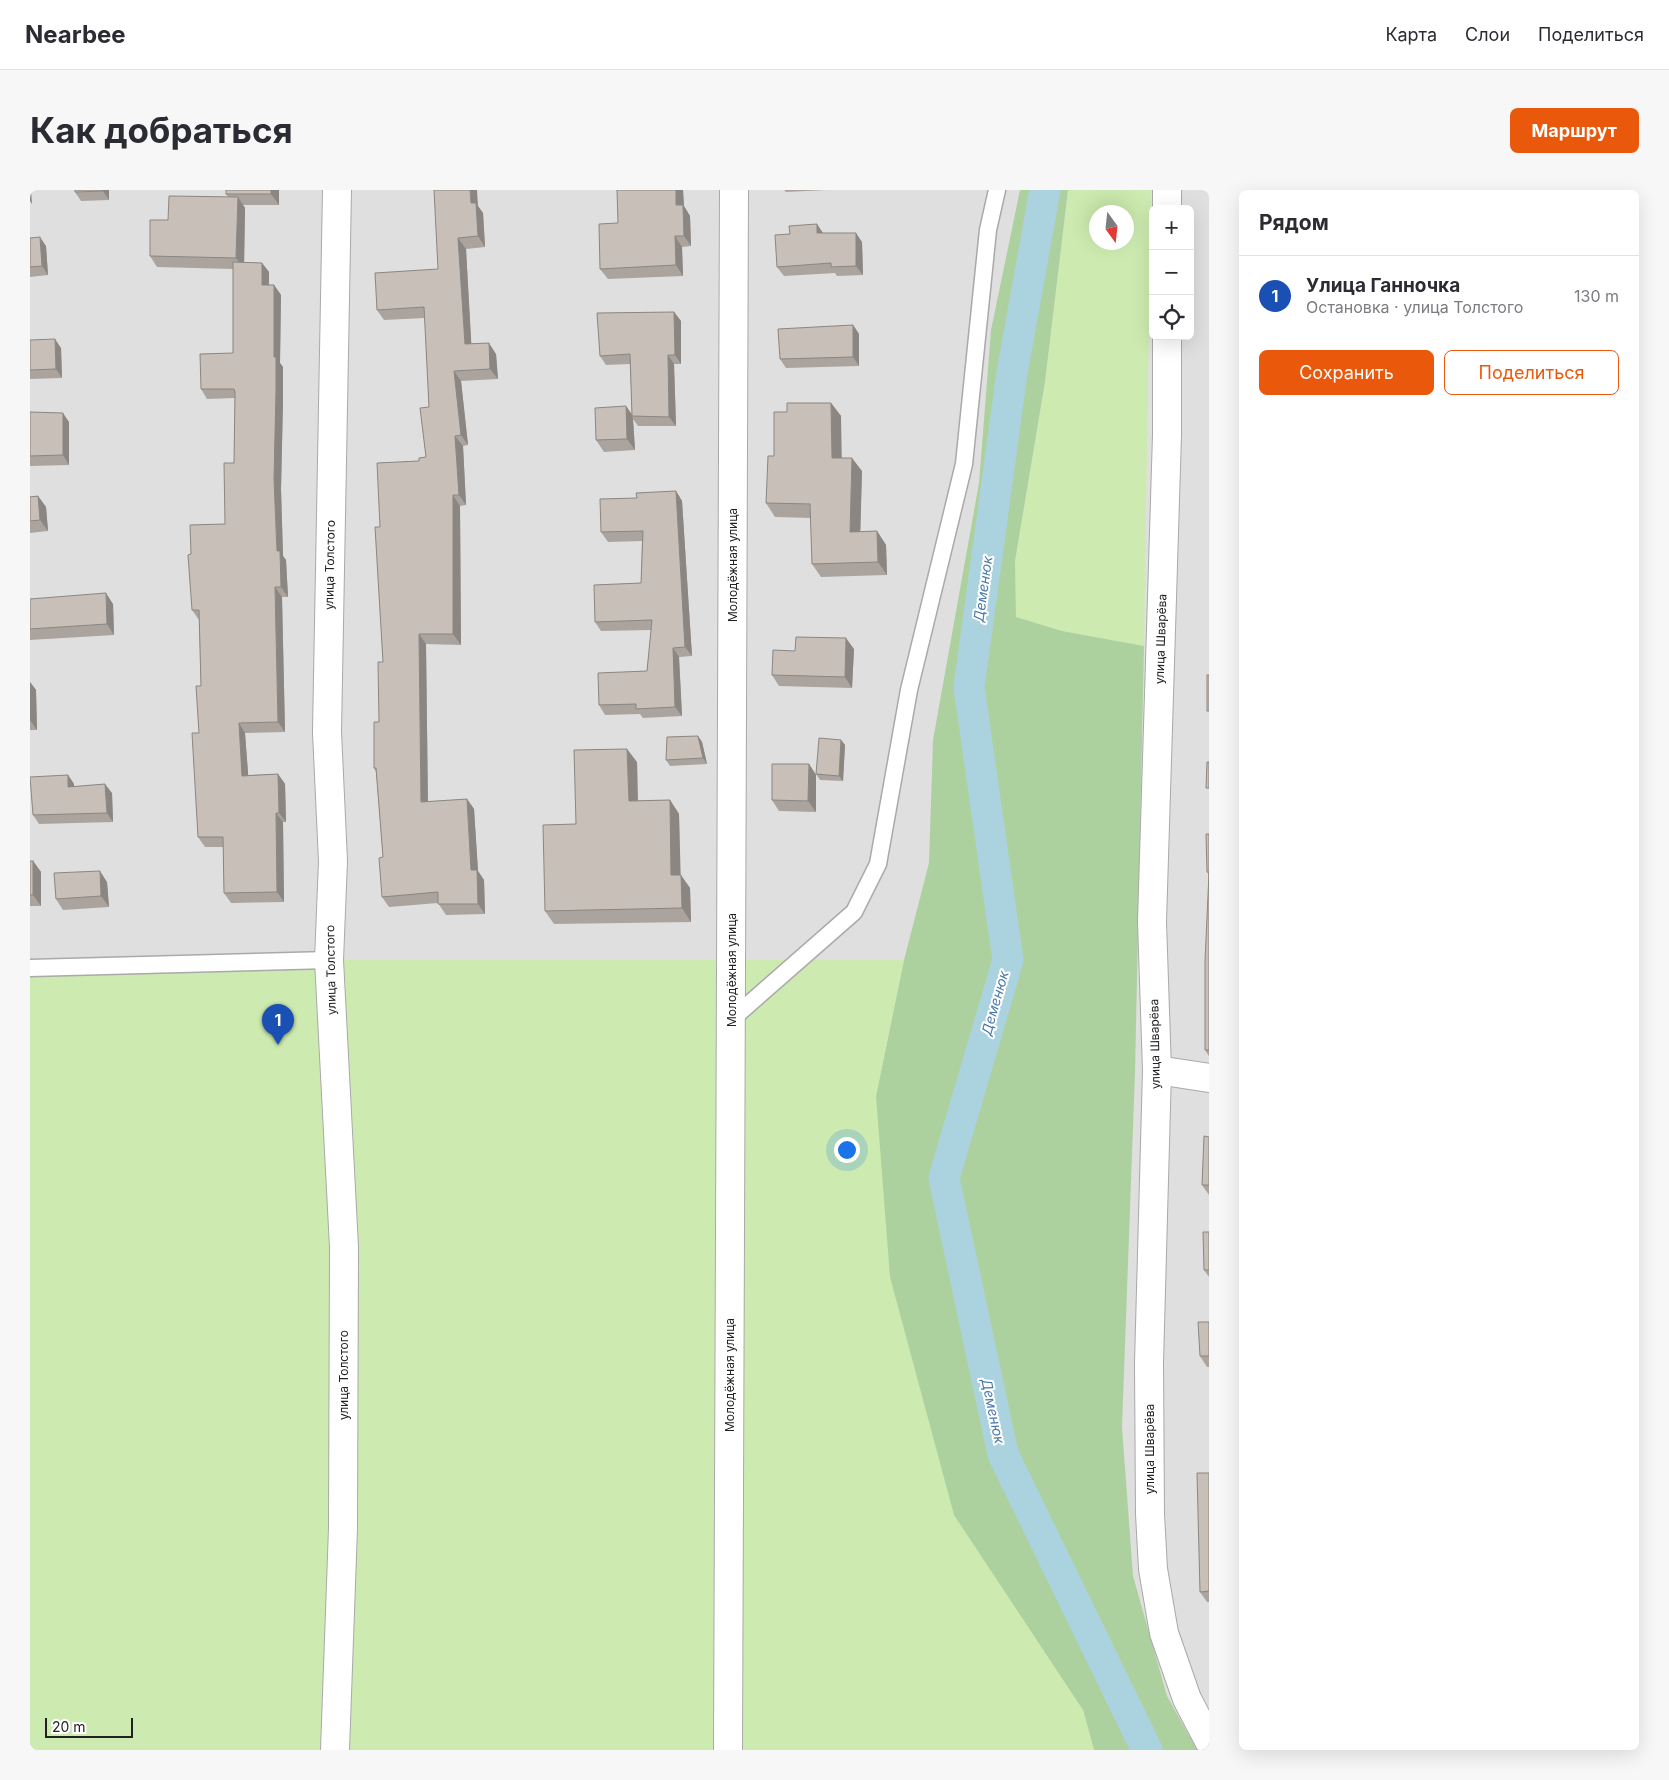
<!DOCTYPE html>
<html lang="ru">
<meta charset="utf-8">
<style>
body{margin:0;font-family:Inter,sans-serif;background:#f7f7f7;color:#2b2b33}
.controls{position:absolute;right:15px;top:15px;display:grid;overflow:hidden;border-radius:8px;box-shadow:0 5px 20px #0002}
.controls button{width:45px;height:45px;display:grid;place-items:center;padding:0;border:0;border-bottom:1px solid #e1e1e2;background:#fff;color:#2b2b33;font:25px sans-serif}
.compass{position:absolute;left:1059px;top:15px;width:45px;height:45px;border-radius:50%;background:#fff;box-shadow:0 5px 20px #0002;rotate:165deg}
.scale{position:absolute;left:15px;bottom:12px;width:88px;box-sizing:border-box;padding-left:5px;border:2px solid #222;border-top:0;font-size:14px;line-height:18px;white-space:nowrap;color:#222;-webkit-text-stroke:4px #fff;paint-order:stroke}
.you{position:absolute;left:816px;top:959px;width:18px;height:18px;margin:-12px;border:4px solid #fff;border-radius:50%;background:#1a73e8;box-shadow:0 0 0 8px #1a73e833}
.badge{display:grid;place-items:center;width:32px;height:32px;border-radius:50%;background:#ea580c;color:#fff;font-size:16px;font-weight:700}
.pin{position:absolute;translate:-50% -41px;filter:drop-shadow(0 1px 2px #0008)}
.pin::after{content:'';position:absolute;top:26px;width:18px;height:15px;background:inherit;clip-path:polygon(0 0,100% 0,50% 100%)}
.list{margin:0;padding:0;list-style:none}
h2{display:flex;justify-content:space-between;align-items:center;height:65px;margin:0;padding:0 20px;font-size:21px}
h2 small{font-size:16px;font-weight:400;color:#7c7c81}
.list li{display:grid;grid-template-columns:32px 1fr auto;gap:15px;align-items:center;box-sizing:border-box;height:80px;padding:0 20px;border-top:1px solid #e1e1e2}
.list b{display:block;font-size:19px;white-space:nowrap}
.list p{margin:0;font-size:16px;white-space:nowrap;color:#7c7c81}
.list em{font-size:16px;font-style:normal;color:#7c7c81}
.actions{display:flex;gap:10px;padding:15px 20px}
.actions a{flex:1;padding:11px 0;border:1px solid #ea580c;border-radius:8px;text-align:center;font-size:18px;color:#ea580c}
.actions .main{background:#ea580c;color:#fff}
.icon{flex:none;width:28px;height:28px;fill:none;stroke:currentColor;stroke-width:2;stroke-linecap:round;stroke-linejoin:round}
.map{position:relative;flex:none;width:1179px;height:1560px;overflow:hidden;border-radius:8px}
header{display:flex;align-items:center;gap:30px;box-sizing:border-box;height:70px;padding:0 25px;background:#fff;border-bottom:1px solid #e1e1e2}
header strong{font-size:24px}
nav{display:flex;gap:28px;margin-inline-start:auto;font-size:18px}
.intro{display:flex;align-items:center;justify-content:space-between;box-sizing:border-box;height:120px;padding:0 30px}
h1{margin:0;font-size:35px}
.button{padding:12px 22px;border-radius:8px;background:#ea580c;color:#fff;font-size:18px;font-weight:700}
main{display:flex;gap:30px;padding:0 30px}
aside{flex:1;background:#fff;border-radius:8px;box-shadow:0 5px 20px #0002}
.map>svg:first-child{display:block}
.residential{fill:#e0dfdf;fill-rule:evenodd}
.grass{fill:#cdebb0;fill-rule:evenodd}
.forest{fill:#add19e}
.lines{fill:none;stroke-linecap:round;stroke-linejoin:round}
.canal{stroke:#aad3df;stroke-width:31}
.lane-casing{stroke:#a9a9a9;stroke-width:19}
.street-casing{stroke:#a9a9a9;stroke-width:30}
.lane{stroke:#fff;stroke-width:16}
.street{stroke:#fff;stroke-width:28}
.wall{fill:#aba49e}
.shaded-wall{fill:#8b8681}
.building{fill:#c7bfb8;stroke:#8b8681}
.labels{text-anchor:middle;stroke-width:4;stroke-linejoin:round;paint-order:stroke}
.street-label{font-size:12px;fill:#222;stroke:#fff}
.water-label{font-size:14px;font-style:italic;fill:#4a7aab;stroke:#fff}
</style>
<header>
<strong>Nearbee</strong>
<nav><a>Карта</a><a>Слои</a><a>Поделиться</a></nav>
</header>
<div class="intro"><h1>Как добраться</h1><a class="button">Маршрут</a></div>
<main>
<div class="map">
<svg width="1179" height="1560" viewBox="0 0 1179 1560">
<rect width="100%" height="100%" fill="#f2efe9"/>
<path class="residential" d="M0,0H1179V1560H1117L978,770L0,773ZM1123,19H1160V146H1123ZM1066,22H1096V52H1066Z"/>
<g class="grass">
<path d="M1038,0H1121L1114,456L1032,441L986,427L985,371L1015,192ZM1066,22H1096V52H1066Z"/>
<polygon points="299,770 874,770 846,906 1053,1520 1064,1560 0,1560 0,778"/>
</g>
<polygon class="forest" points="990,0 1038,0 1015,192 985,371 986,427 1032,441 1114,456 1105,883 1092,1237 1103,1386 1137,1506 1167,1560 1064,1560 1053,1520 924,1325 860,1087 846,906 874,770 899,673 903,550 949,293 961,140"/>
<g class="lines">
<polyline class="canal" points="1015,0 982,183 939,497 978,770 914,988 973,1264 1117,1560"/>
<g class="lane-casing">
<g id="lane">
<polyline points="0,778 299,770"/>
<polyline points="702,829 824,722 848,674 879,500 934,274 958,40 967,0"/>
</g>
</g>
<g class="street-casing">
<g id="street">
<polyline points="1137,0 1137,19"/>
<polyline points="1137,146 1137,245 1122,732 1127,880 1119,1173 1120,1324 1123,1379 1134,1443 1157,1509 1179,1551"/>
<polyline points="1127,880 1179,888"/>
<polyline points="305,1560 313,1338 314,1057 299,770 303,671 297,542 307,0"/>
<polyline points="698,1560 704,0"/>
</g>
</g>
<use href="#lane" class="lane"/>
<use href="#street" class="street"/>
</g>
<g class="wall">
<polygon points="79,0 79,10 51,11 45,2"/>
<polygon points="249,0 249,15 213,15 215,18 214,73 232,73 239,82 239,95 244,95 251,105 250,173 253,177 253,211 251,299 253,366 256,370 258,407 252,407 255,542 215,543 218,585 248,584 255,594 256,632 253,632 254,712 201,713 194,703 193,657 175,657 168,647 169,543 171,496 169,430 162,420 161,364 195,334 204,273 205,208 177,209 171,199 203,163 203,79 127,77 120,66 138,30 198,7 196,4"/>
<polygon points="587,0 653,0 654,16 660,26 661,56 652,57 653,86 578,89 570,79 588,33"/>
<polygon points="754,0 797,0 756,2"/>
<polygon points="448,16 453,23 455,57 436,59 441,154 466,164 468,189 431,191 438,255 433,256 436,315 430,316 431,455 396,454 398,612 437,609 444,619 448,681 454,690 455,724 416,725 408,713 359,717 352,707 353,667 346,582 344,578 349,532 353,472 350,337 389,271 396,267 399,217 395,128 354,130 347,120 408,79"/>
<polygon points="793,43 832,52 833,85 807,86 805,83 754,86 747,77"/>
<polygon points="0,48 16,56 18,85 0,87"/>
<polygon points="644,122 651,131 651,174 644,174 646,236 608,236 603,229 605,260 574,262 566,250 596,216 602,225 600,174 576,175 570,166"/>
<polygon points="823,135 829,144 829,176 756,178 750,169"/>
<polygon points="0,150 31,158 32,188 0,189"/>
<polygon points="801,213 811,226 811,268 832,281 830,342 847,341 856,355 857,385 791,387 782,374 781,328 745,327 736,313 744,266 757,222"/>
<polygon points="0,222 39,232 39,275 0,276"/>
<polygon points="646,301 652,311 662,466 649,467 652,526 613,528 610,524 575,525 569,515 617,481 621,440 571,441 565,432 611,393 612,351 578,352 571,342 607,308"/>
<polygon points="8,306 16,317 18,341 0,343 0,307"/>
<polygon points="0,409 83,414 84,445 0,450"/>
<polygon points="824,459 822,498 749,496 742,485 765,461"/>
<polygon points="0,492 6,500 7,540 0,540"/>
<polygon points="668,546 672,552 677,574 640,576 636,570"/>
<polygon points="811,550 815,555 813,591 790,590 786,584"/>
<polygon points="607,572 608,611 640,610 649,624 650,685 660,698 661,732 524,734 515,721 546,634"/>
<polygon points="779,574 786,585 786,622 749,621 742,610"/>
<polygon points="38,585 44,594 44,596 82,603 83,632 9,634 3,625"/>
<polygon points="1179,644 1179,866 1175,860 1179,685 1177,682"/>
<polygon points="0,671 3,671 11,682 11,716 0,716"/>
<polygon points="77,692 79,717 33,720 26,709"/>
<polygon points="1179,947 1179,1005 1172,995"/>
<polygon points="1179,1042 1179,1087 1174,1080"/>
<polygon points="1179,1132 1179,1177 1177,1177 1170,1166"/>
<polygon points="1179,1283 1179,1412 1177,1412 1170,1402"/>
</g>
<g class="shaded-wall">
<polygon points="0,0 1,0 2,14 0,11"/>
<polygon points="73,0 79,0 79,10 73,1"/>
<polygon points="241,0 249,0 249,15 241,4"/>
<polygon points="440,0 447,0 448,16 453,23 455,57 448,46 441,13"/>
<polygon points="646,0 653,0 654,16 660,26 661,56 654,46 646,15"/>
<polygon points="208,7 215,18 214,79 206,68"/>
<polygon points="787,34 793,43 787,43"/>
<polygon points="826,43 832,52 833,85 826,76"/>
<polygon points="645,46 652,57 653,86 646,75"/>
<polygon points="10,47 16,56 18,85 12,76"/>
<polygon points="428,48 436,59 442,165 435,154"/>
<polygon points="232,73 239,82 239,105 232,95"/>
<polygon points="244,95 251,105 250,173 253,177 253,211 251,299 253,366 256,370 258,407 251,397 247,361 244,289"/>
<polygon points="644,122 651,131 651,174 645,165"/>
<polygon points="823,135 829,144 829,176 823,167"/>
<polygon points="25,149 31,158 32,188 26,179"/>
<polygon points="459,153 466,164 468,189 460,179"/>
<polygon points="638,165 644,174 646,236 639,227"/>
<polygon points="424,181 431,191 438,255 431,245"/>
<polygon points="801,213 811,226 812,281 802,268"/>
<polygon points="596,216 603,226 602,226 603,229 605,260 597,249"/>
<polygon points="33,223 39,232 39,275 33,265"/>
<polygon points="425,246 433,256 436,315 429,305"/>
<polygon points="822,268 832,281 830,355 820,342"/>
<polygon points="646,301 652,311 662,466 655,457"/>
<polygon points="423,305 430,316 431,455 423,444"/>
<polygon points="8,306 16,317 18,341 10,330"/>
<polygon points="847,341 856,355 857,385 848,372"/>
<polygon points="245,397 252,407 255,542 248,532"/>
<polygon points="76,403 83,414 84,445 77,434"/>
<polygon points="389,444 396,454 398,622 391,612"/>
<polygon points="816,448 824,459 822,498 815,487"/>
<polygon points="643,458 649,467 652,526 645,517"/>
<polygon points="0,492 6,500 7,540 0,530"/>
<polygon points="209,533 215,543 219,595 212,586"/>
<polygon points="668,546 672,552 677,574 673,568"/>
<polygon points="811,550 815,555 813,591 809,586"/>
<polygon points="597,559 607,572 608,625 599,611"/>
<polygon points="779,574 786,585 786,622 778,611"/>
<polygon points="248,584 255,594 256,632 249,623"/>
<polygon points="38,585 44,594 44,605 38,597"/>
<polygon points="75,594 82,603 83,632 77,623"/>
<polygon points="437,609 444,619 448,681 454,690 455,724 448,714 441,680"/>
<polygon points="640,610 649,624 651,698 641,685"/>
<polygon points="246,623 253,632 254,712 247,702"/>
<polygon points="3,671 11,682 11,716 3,705"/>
<polygon points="70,681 77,692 79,717 71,706"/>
<polygon points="651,685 660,698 661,732 652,718"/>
</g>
<g class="building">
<polygon points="45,0 73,0 73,1 45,2"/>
<rect x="196" y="0" width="45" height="4"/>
<polygon points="404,0 440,0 441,13 446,13 448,46 428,48 435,154 459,153 460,179 424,181 431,245 425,246 429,305 423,305 423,444 389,444 391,612 437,609 441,680 447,680 448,714 408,714 408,702 352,707 349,668 353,667 346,578 344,578 344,532 349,532 348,472 353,472 345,337 350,337 347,273 389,271 389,268 396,267 390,218 399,217 394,117 347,120 345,83 408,79"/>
<polygon points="587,0 646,0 646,15 653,15 654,46 645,46 646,75 570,79 569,34 588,33"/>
<polygon points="139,6 208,7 206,68 120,66 120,30 138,30"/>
<polygon points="787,34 787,43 826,43 826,76 801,77 801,73 747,77 745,45 760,44 759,36"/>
<polygon points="10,47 12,76 0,77 0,48"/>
<polygon points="203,72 232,73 232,95 244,95 244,167 246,167 246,201 244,289 247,361 250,361 251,397 245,397 248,532 209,533 212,586 248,584 249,623 246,623 247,702 194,703 193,647 168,647 162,543 169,543 166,496 171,496 169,420 162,420 158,365 161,364 160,335 195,334 194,273 204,273 205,202 204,199 171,199 170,164 203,163"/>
<polygon points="644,122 645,165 638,165 639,227 602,226 600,164 570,166 567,123"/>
<polygon points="823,135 823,167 750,169 748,139"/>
<polygon points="25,149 26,179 0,180 0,150"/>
<polygon points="757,213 801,213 802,268 822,268 820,342 847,341 848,372 782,374 780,314 736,313 738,266 744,266 744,222 757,222"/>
<polygon points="596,216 597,249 566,250 565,218"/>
<polygon points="0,222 33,223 33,265 0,266"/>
<polygon points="646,301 655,457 643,458 645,517 606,519 606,514 569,515 568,483 617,481 622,430 565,432 564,395 611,393 613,341 571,342 570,309 607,308 606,303"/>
<polygon points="8,306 10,330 0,331 0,307"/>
<polygon points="76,403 77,434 0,439 0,409"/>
<polygon points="766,447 816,448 815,487 742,485 743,460 765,461"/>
<rect x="1177" y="485" width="2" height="36"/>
<polygon points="668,546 673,568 636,570 637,547"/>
<polygon points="789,548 811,550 809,586 786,584"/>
<polygon points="597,559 599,611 640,610 641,685 651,685 652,718 515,721 513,635 546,634 544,560"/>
<polygon points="1177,572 1179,572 1179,598 1176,598"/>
<polygon points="742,574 779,574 778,611 742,610"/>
<polygon points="38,585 38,597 75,594 77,623 3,625 0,587"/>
<polygon points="1176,644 1179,644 1179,682 1177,682"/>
<rect x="0" y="671" width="3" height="34"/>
<polygon points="70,681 71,706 26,709 24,683"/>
<polygon points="1179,683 1179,860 1175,860 1175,771"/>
<polygon points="1174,946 1179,947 1179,995 1172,995"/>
<polygon points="1173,1042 1179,1042 1179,1080 1174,1080"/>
<polygon points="1168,1132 1179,1132 1179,1166 1170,1166"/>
<polygon points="1167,1283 1179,1283 1179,1401 1170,1402"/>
</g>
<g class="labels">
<g class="street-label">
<text transform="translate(300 375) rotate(-89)" y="4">улица Толстого</text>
<text transform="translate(703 375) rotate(-90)" y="4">Молодёжная улица</text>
<text transform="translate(1131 449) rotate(-88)" y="4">улица Шварёва</text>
<text transform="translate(301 780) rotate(-91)" y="4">улица Толстого</text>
<text transform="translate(702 780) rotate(-90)" y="4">Молодёжная улица</text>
<text transform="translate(1125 854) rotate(-91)" y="4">улица Шварёва</text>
<text transform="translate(314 1185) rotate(-90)" y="4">улица Толстого</text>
<text transform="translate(700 1185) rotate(-90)" y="4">Молодёжная улица</text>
<text transform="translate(1120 1259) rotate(-90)" y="4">улица Шварёва</text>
</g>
<g class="water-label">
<text transform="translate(953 399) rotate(-82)" y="5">Деменюк</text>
<text transform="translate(965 813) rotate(-74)" y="5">Деменюк</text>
<text transform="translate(963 1221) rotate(78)" y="5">Деменюк</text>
</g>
</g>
</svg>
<div class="controls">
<button>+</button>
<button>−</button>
<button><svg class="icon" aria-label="locate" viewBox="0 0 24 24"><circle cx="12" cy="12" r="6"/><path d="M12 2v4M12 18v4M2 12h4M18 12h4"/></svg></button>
</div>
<svg class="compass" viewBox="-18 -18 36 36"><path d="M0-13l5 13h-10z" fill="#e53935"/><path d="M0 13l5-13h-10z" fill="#7c7c81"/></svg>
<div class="scale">20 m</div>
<div class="you"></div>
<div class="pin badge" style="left:248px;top:855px;background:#1a4fb4">1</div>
</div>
<aside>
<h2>Рядом<small></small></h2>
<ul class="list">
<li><span class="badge" style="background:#1a4fb4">1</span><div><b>Улица Ганночка</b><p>Остановка · улица Толстого</p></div><em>130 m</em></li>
</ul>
<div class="actions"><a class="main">Сохранить</a><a>Поделиться</a></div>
</aside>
</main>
